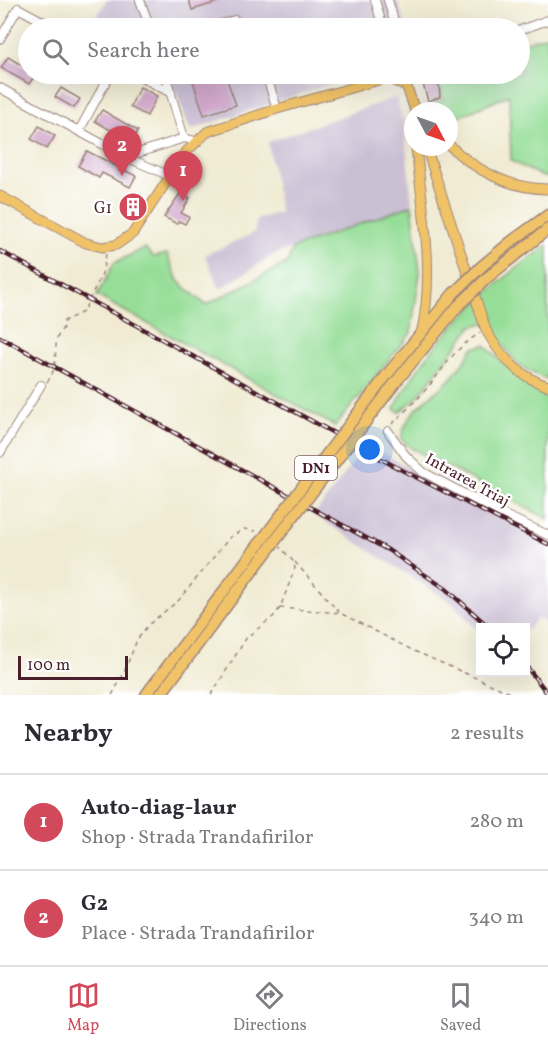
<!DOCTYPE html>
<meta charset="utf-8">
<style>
body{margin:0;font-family:Vollkorn,serif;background:#f7f7f7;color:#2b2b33}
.controls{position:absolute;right:18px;bottom:18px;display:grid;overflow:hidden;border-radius:0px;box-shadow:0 6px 24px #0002}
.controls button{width:54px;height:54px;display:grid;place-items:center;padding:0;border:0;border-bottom:2px solid #e1e1e2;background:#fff;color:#2b2b33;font:30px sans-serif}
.compass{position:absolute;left:404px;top:102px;width:54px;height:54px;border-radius:50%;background:#fff;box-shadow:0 6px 24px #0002;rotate:131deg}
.scale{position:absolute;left:18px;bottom:15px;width:110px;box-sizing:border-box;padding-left:6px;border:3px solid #4a1f2b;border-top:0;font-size:16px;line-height:21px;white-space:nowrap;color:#4a1f2b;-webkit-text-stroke:4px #fff;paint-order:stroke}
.you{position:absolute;left:370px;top:450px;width:21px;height:21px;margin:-15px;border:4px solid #fff;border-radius:50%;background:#1a73e8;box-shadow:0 0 0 9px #1a73e833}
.badge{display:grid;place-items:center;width:39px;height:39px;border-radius:50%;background:#d1495b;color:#fff;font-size:20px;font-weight:700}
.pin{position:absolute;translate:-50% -50px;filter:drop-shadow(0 2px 3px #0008)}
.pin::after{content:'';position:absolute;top:32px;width:21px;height:18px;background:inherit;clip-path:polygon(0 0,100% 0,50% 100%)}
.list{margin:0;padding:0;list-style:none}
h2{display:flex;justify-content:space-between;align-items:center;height:78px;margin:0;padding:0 24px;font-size:26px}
h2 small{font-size:20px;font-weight:400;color:#7c7c81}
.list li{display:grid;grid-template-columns:39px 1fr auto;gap:18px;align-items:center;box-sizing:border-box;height:96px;padding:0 24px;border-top:2px solid #e1e1e2}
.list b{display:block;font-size:22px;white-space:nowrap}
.list p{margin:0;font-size:20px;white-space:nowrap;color:#7c7c81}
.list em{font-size:20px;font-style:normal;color:#7c7c81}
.icon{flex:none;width:33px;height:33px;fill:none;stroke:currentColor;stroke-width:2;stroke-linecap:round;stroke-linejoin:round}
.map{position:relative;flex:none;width:548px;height:695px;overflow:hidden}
.search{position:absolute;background:#fff;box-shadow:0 6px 24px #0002;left:18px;right:18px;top:18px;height:66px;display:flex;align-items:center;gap:15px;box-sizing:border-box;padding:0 21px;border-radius:33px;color:#7c7c81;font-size:22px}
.sheet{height:270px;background:#fff}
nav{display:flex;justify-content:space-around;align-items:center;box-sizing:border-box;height:84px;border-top:2px solid #e1e1e2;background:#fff;font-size:16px;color:#7c7c81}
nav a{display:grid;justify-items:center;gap:3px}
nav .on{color:#d1495b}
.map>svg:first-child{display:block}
.industrial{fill:#cbbfd4}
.green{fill:#96de98;stroke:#707e62;stroke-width:1.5}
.building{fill:#d1a7cb}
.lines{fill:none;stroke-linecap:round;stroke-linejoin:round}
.minor-casing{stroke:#9d857e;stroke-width:10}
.major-casing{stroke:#9d857e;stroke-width:11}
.highway-casing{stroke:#9d857e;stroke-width:13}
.path{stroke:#9d857e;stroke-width:1.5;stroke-dasharray:4.5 4.5;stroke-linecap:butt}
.minor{stroke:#fff;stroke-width:8}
.major{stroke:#f1c369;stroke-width:9}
.highway{stroke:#f1c369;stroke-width:10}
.rail-casing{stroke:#4a1f2b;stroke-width:4.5}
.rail{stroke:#fff;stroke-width:2;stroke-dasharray:7;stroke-linecap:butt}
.highway-bridge-casing{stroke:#9d857e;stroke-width:13;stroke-linecap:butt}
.highway-bridge{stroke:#f1c369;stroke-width:10}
.labels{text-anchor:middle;stroke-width:5;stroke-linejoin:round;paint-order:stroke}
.shield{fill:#fff;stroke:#80626b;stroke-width:1.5}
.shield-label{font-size:15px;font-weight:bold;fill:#4a1f2b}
.poi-label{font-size:16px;fill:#4a1f2b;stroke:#fff;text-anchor:end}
.street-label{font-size:16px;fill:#4a1f2b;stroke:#fff}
</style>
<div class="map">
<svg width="548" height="695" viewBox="0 0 548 695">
<rect width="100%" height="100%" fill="#fff"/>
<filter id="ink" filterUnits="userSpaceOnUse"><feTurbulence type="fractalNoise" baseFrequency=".0167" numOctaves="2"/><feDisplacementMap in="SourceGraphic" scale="12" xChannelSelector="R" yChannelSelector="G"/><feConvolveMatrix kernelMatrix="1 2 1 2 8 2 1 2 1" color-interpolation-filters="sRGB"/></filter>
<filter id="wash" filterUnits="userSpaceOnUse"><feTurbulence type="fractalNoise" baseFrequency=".008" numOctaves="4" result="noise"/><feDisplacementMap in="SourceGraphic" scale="24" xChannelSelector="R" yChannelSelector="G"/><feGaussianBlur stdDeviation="1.35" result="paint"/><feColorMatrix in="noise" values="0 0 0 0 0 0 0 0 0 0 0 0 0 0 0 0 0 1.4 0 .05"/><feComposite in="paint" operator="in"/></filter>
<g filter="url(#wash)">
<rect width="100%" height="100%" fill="#f0ebd2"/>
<g class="industrial">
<polygon points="107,0 397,0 407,28 89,28"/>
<polygon points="145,74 362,74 190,130 176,91"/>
<polygon points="396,97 404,125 412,205 275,254 220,289 205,255 254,233 257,219 280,212 268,142"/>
<polygon points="367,444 469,501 548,540 548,624 537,618 526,632 526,628 480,628 480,633 451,602 314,515"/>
</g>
<g class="green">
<polygon points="548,35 548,177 543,177 511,161 509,95 449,121 449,111 433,111 433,103 443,99 435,74 520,74 520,44"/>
<polygon points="412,205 420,272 411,333 335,426 97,296 114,263 145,248 154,257 167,254 178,281 206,305 287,263 293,248"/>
<path d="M548,245V379C514,369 506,350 489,322L472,326L416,399L399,412L394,409C428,341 487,288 548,245Z"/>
<path d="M485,345L519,379L548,393V519L411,448L401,439C405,414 426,400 444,385C456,374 465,361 473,348Z"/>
</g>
<g id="blocks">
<g class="building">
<polygon points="189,0 221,0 221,1 192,10"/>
<polygon points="8,57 28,69 28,74 36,74 29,84 1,68"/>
<polygon points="204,74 225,74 236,105 204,115 192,78"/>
<polygon points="435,81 436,85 439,84 440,97 428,101 423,84"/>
<polygon points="140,87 157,96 147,116 130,107"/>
<polygon points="61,88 80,99 74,108 55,97"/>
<polygon points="102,110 138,131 131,142 95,121"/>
<polygon points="39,126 55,136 47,149 31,139"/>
<polygon points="87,151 136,176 130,187 102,173 99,178 78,166"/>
<polygon points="181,192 190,198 181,213 189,217 185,224 179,221 177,224 164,217"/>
<polygon points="131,194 144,201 133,220 121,213"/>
</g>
</g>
</g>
<g filter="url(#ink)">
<use href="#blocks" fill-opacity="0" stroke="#9d857e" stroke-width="1.5"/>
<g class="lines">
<g class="minor-casing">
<g id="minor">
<polyline points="140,0 150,28"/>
<polyline points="375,0 383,28"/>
<polyline points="388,0 396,28"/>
<polyline points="486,27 486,28"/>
<polyline points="208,28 235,20 247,28"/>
<polyline points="520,30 548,20"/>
<polyline points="0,39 18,8 55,28"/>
<polyline points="136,74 171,93"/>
<polyline points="165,74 184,138 195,141"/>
<polyline points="266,74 277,109"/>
<polyline points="0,88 126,157 170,176"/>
<polyline points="79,131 110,74"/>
<polyline points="126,157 184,138"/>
<polyline points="388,431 406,456 423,472 502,514 548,535"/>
<polyline points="0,453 41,385"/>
</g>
</g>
<g class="major-casing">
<g id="major">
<polyline points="393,74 396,82 403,85 412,80 413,74"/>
<polyline points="406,84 415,111"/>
<path d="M449,145C476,171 511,189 548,189"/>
<path d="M416,147C422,208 435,269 422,330"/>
<path d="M426,147L486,330C500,356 519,377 548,386"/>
<polyline points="0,196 86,243 102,247 116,245 133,233 185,153 207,132 277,109 393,76"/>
</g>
</g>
<g class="highway-casing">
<g id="highway">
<polyline points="482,266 512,241 548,215"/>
<polyline points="488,277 548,229"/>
<polyline points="386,376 453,294"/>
<polyline points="395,383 458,306"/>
<polyline points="146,695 247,560"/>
<polyline points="160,695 256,566"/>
</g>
</g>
<g class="path">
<path d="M47,382C58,369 54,354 57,339C59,331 65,329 64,321L83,312L102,274L106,254"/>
<path d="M392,424C404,412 417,400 428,387C445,366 456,347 480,333"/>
<polyline points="295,562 339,612"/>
<polyline points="280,608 340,613 412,650 515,695"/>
<polyline points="112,695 123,675 137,640 148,625 179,600 230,537 244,529 256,531"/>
<polyline points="211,695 247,637 273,617 280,608 295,568 293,561 280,547"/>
</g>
<use href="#minor" class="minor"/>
<use href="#major" class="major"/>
<use href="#highway" class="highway"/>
<g class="rail-casing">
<g id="rail">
<polyline points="0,251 396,467 548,544"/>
<polyline points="0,337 388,550 446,589 490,628"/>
<polyline points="526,666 548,694"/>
</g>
</g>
<use href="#rail" class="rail"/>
<g class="highway-bridge-casing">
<g id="highway-bridge">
<polyline points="453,294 482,266"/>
<polyline points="458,306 488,277"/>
<polyline points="247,560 386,376"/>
<polyline points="256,566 395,383"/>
</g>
</g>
<use href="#highway-bridge" class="highway-bridge"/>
</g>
</g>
<defs>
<g id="building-disc" transform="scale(1.5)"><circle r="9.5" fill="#d1495b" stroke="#fff"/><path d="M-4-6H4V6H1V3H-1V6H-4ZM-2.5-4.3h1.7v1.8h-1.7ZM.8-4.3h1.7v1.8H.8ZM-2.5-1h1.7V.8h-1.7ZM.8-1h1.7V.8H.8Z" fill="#fff"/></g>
</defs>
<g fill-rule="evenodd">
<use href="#building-disc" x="133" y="207"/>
</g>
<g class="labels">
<rect class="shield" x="295" y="456" width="42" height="24" rx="4.5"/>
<g class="shield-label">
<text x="316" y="473">DN1</text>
</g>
<g class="poi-label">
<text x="112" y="213">G1</text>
</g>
<g class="street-label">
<text transform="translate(468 479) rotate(29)" y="6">Intrarea Triaj</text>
</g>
</g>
</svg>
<div class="controls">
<button><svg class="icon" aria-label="locate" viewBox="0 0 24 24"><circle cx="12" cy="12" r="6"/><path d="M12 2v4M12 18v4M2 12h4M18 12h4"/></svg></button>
</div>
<svg class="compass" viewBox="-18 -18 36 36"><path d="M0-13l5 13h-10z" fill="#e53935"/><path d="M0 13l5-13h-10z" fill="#7c7c81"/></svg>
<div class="scale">100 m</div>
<div class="you"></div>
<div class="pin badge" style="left:183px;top:201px">1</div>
<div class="pin badge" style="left:122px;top:176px">2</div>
<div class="search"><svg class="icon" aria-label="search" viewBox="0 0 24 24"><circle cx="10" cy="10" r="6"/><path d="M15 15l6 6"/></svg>Search here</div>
</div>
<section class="sheet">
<h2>Nearby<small>2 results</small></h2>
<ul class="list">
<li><span class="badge">1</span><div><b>Auto-diag-laur</b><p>Shop · Strada Trandafirilor</p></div><em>280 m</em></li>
<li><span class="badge">2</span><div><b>G2</b><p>Place · Strada Trandafirilor</p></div><em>340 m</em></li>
</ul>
</section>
<nav>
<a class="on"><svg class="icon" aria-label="map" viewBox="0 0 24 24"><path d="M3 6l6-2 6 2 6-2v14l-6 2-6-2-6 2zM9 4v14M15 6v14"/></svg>Map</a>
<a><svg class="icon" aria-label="directions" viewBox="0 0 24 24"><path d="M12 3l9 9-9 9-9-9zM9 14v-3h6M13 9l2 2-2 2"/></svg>Directions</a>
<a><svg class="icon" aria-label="saved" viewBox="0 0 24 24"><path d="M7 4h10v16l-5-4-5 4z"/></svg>Saved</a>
</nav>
